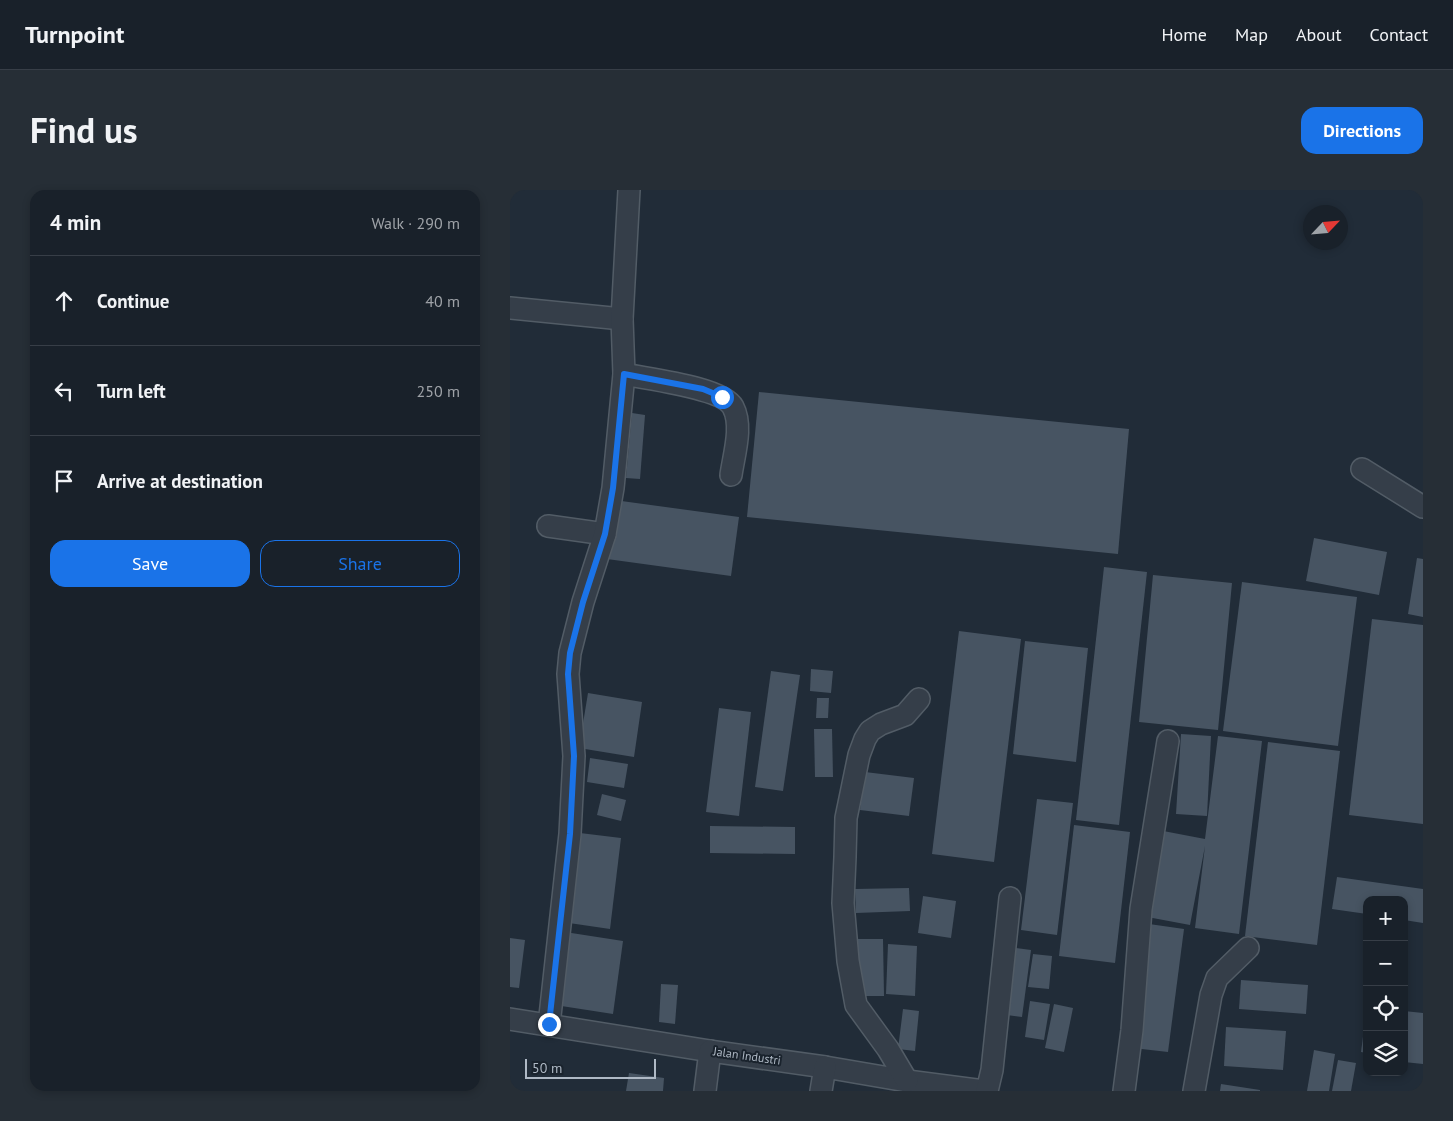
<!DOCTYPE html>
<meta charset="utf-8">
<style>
body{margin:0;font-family:"PT Sans",sans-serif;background:#262e36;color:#f1f3f6}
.controls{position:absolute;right:15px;bottom:15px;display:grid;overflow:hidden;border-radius:10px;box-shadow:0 2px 8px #0003}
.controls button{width:45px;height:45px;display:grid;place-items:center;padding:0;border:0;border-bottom:1px solid #373e47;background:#19212a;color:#f1f3f6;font:25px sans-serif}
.compass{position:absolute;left:793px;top:15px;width:45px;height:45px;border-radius:50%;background:#19212a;box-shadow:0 2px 8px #0003;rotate:64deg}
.scale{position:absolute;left:15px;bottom:12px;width:131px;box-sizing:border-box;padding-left:5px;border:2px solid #afb9c5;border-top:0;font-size:14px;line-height:18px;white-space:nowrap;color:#afb9c5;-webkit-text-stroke:4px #1a232d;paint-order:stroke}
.stop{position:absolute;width:15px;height:15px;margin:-11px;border:4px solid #1a73e8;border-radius:50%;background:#fff}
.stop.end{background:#1a73e8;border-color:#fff;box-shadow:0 1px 5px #0008}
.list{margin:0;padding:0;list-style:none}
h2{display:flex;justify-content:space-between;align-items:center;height:65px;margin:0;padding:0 20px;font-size:21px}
h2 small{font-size:16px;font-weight:400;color:#9fa3a8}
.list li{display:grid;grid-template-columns:32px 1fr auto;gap:15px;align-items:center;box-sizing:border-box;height:90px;padding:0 20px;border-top:1px solid #373e47}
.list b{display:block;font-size:19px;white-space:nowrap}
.list em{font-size:16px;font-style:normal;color:#9fa3a8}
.actions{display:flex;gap:10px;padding:15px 20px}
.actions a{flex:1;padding:11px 0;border:1px solid #1a73e8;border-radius:15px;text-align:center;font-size:18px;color:#1a73e8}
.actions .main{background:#1a73e8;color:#fff}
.icon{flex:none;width:28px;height:28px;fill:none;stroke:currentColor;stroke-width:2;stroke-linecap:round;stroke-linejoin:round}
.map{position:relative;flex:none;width:913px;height:901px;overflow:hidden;border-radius:15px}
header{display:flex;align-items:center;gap:30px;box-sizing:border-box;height:70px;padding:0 25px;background:#19212a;border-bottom:1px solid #373e47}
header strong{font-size:24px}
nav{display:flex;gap:28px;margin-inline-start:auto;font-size:18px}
.intro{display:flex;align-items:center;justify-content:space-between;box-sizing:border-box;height:120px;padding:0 30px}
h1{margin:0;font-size:35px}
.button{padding:12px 22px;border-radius:15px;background:#1a73e8;color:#fff;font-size:18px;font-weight:700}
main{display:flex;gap:30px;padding:0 30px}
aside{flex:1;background:#19212a;border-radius:15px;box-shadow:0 2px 8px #0003}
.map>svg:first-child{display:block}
.building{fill:#475462}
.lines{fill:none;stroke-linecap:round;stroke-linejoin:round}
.minor-casing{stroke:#525c66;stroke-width:24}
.minor{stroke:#353e49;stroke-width:21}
.route{stroke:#1a73e8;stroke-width:6}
.labels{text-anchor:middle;stroke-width:4;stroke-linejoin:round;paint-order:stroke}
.street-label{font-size:12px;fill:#afb9c5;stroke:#1a232d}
</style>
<header>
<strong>Turnpoint</strong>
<nav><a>Home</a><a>Map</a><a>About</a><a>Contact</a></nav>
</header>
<div class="intro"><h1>Find us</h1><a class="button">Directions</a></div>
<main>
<aside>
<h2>4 min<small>Walk · 290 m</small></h2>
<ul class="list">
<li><svg class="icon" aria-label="ahead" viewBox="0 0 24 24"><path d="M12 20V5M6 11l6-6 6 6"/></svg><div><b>Continue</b></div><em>40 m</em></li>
<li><svg class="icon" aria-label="left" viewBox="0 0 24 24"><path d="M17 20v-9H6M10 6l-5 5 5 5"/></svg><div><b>Turn left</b></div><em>250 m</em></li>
<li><svg class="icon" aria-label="arrive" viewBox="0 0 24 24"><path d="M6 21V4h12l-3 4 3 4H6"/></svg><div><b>Arrive at destination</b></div></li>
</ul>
<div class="actions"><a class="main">Save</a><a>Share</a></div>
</aside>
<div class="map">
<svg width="913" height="901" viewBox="0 0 913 901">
<rect width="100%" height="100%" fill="#212c38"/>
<g class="building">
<polygon points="249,202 619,239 608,364 237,327"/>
<polygon points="122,223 135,225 130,289 116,288"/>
<polygon points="104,310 229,327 221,386 97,369"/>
<polygon points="804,348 877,362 869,405 796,391"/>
<polygon points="907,368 913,369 913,427 898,424"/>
<polygon points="594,377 637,382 609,635 566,630"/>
<polygon points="643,385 722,393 708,540 629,532"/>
<polygon points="732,392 847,407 828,556 713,541"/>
<polygon points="862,429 913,435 913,634 839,625"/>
<polygon points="449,441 511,449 484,672 422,664"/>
<polygon points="515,451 578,458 566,572 503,564"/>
<polygon points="301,479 323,481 321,503 300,501"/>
<polygon points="261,481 290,485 273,601 245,597"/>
<polygon points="78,503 132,512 124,567 69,558"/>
<polygon points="307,508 319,508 318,528 306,528"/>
<polygon points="209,518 241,522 229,626 196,622"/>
<polygon points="304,539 322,539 323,587 305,587"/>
<polygon points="671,544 701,546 697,626 666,624"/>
<polygon points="708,546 752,551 729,744 685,738 695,656 680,735 632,726 648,640 695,649"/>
<polygon points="758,552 830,561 807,755 735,746"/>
<polygon points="80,568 118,574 114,598 77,592"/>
<polygon points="355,582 404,588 399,626 350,620"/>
<polygon points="92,604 116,610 111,631 87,625"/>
<polygon points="527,609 563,613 547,745 511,740"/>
<polygon points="564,635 620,642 605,773 549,766"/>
<polygon points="200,636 285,637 285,664 200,663"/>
<polygon points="70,643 111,648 100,739 59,733"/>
<polygon points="827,687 913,699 913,733 894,730 894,710 857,710 857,724 822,719"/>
<polygon points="399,698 400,721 346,723 345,699"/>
<polygon points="413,706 446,711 441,748 408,743"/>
<polygon points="639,734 674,739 658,862 623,858"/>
<polygon points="55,742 113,751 103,824 45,815"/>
<polygon points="0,748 15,750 9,798 0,797"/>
<polygon points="345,749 373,749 374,806 346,806"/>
<polygon points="378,754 407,756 405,806 376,804"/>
<polygon points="498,757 521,760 512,827 489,824"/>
<polygon points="523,764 542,766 539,799 518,797"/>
<polygon points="731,790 798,795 796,824 729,819"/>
<polygon points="151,794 168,795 165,834 149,832"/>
<polygon points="520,811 540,814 534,850 515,847"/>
<polygon points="544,814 563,818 554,862 535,858"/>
<polygon points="393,819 409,821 405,861 388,859"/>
<polygon points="894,821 913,823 913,874 894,872"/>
<polygon points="716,837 776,841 773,880 714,876"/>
<polygon points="854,839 857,839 857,863 851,862"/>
<polygon points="804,860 825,864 819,901 797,901"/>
<polygon points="828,870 846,873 841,901 822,901"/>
<polygon points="119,883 154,888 153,901 116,901"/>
<polygon points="711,894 750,900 750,901 710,901"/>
</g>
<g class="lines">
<g class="minor-casing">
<g id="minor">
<polyline points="0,118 112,129"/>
<path d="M114,184C136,189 212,197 223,217C233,236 224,264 221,285"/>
<polyline points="852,279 913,317"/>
<polyline points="38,336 95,344"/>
<polyline points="0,829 200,861 315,877 397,891 474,901"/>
<polyline points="39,835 60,644 64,566 58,484 60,463 73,412 95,344 103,298 114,184 112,129 119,0"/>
<polyline points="397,891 378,859 346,815 338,771 333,713 335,667 336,628 349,565 355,549 360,541 371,534 395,525 409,509"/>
<polyline points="195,901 200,861"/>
<polyline points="311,901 315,877"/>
<polyline points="477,901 482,880 500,708"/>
<polyline points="614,901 622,840 631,719 658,551"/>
<polyline points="684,901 701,805 707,788 738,758"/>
</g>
</g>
<use href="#minor" class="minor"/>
</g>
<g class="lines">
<polyline class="route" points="39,834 60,644 64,566 58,484 60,463 73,412 95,344 103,298 114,184 193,199 212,207"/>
</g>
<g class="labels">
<g class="street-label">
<text transform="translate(237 866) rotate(8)" y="4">Jalan Industri</text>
</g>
</g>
</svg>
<div class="controls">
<button>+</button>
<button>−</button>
<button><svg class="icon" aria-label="locate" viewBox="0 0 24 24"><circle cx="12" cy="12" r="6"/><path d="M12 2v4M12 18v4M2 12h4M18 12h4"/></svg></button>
<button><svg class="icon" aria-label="layers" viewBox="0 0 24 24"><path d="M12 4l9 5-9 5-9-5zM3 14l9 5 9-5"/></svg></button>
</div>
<svg class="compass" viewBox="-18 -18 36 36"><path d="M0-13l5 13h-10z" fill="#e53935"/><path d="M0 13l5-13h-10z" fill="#9fa3a8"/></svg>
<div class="scale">50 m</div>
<div class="stop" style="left:212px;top:207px"></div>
<div class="stop end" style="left:39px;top:834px"></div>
</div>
</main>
